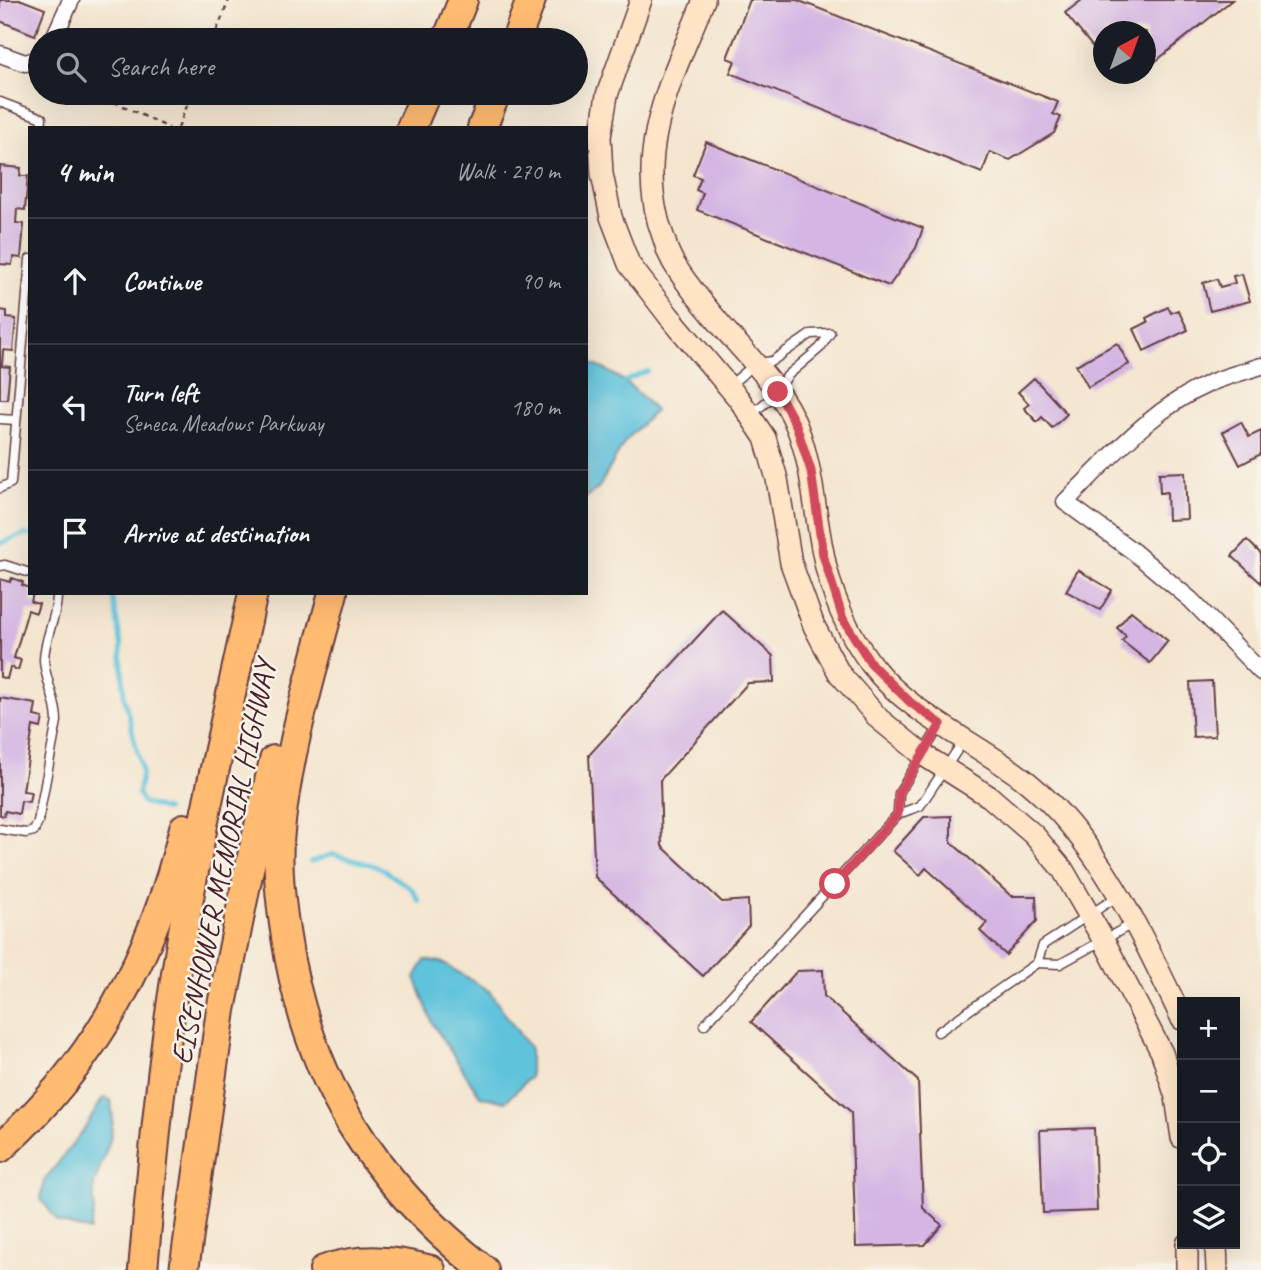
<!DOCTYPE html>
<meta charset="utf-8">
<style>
body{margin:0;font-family:Caveat,sans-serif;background:#20242c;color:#f1f3f6}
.controls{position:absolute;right:21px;bottom:21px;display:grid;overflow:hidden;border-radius:0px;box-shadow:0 7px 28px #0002}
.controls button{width:63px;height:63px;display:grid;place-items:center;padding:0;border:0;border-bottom:2px solid #363941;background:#171b24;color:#f1f3f6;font:35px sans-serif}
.compass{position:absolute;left:1093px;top:21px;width:63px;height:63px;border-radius:50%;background:#171b24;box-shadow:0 7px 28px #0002;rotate:41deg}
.stop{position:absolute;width:21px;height:21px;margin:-16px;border:5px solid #d1495b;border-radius:50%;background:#fff}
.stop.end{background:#d1495b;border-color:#fff;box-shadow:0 2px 7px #0008}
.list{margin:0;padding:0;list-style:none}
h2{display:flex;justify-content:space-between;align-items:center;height:91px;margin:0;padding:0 28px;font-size:30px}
h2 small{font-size:23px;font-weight:400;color:#9ea1a6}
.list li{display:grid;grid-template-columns:46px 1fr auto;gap:21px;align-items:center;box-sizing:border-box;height:126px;padding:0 28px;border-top:2px solid #363941}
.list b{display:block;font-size:26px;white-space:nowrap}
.list p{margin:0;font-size:23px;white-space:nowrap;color:#9ea1a6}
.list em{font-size:23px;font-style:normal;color:#9ea1a6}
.icon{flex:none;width:38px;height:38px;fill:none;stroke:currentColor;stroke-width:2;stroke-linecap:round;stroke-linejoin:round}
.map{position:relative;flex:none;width:1261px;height:1270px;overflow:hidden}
.search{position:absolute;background:#171b24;box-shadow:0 7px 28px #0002;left:28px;top:28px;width:560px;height:77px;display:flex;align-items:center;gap:18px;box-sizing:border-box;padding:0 24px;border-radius:38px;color:#9ea1a6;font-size:26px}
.panel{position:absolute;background:#171b24;box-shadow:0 7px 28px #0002;left:28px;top:126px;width:560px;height:469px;border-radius:0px}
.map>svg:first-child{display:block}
.water{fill:#5ec3dc;stroke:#547184;stroke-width:2}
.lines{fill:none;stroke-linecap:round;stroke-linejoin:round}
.stream{stroke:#5ec3dc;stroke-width:4.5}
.building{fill:#d4b5e3}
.lane-casing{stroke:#643d44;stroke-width:11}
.street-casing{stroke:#643d44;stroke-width:19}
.secondary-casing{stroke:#643d44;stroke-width:24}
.highway-casing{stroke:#643d44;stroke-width:32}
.path{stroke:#643d44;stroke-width:2.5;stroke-dasharray:5 5;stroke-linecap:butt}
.lane{stroke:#fff;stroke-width:8}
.street{stroke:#fff;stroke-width:16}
.secondary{stroke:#ffe4c6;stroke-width:21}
.highway{stroke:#ffbb71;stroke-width:28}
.route{stroke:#d1495b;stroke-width:9}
.labels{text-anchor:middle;stroke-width:5;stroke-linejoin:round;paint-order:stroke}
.street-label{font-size:30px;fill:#4a1f2b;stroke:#f7f3e8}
</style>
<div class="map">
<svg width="1261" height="1270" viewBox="0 0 1261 1270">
<rect width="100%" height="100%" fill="#f7f3e8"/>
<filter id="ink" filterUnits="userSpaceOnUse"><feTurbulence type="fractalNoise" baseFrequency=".0143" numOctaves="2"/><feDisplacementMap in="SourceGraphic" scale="14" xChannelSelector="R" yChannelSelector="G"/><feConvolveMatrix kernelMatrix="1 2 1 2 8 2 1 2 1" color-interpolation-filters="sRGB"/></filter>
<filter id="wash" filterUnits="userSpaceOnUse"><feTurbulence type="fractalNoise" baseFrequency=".00686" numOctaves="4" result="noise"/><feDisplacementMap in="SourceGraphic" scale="28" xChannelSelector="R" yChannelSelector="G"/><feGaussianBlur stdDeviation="1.57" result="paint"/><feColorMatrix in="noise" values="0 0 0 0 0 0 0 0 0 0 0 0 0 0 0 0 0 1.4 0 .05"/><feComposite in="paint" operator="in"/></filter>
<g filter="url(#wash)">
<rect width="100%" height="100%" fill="#f4e5cf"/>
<g class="water">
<path d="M586,362C615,371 636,388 655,411L625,441L599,487L586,498Z"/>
<polygon points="425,960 441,962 489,991 530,1049 530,1077 505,1102 480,1096 433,1024 415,977"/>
<polygon points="103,1098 111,1100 113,1120 110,1140 94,1184 94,1212 90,1231 58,1222 41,1199 44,1181 85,1128"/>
</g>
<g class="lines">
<g class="stream">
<polyline points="625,381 648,371"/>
<polyline points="0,543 26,534 30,535"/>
<polyline points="112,593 121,643 124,696 142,771 138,793 143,803 166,810"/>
<polyline points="310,862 333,854 379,867 412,889 419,901"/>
</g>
</g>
<g id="blocks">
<g class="building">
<polygon points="0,0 22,0 45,9 35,35 0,21"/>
<polygon points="750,0 797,0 1058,102 1053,114 1061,117 1054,133 1010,160 990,152 982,173 730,73 735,61 727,58"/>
<polygon points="1082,0 1232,0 1146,69 1146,32 1104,32 1104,61 1065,13"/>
<polygon points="706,142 923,228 916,248 889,286 697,210 703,193 696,190 701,178 693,175"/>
<polygon points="0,166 21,168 20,176 28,176 25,210 17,209 16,223 24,224 21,258 13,257 12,265 0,264"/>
<polygon points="1242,274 1250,301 1210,311 1203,283 1217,279 1220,287 1235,283 1233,276"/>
<polygon points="1168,307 1171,313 1178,310 1188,330 1144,351 1134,329 1148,322 1146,318"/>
<polygon points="0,310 7,311 7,318 16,319 13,351 3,350 2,366 0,366"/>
<polygon points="1117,343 1129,364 1088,387 1076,365"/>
<polygon points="0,366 10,367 7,399 0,399"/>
<polygon points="1034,378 1067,414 1052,428 1042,417 1037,422 1024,408 1029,404 1018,392"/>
<polygon points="1241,422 1249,437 1261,431 1261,454 1240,465 1223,432"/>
<polygon points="1185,472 1187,519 1168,520 1167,492 1160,493 1159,473"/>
<polygon points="1247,540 1261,554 1261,583 1232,556"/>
<polygon points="1078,570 1112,590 1100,610 1066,591"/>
<polygon points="12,578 23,582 22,585 30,588 30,593 33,593 31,602 39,604 36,613 28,610 14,658 21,660 18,670 10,667 7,679 0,677 0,579 10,582"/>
<polygon points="722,610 773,656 774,682 748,683 660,780 662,846 722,902 748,900 749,926 703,976 595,877 589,755"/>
<polygon points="1131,611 1168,641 1150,663 1122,641 1126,636 1117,628"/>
<polygon points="1212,681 1215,736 1193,737 1190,682"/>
<polygon points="0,698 36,704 34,716 43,718 41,728 33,726 23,791 31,792 29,802 21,801 19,814 5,811 4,816 0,815"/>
<polygon points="951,816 951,842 1011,896 1036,896 1037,921 1006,955 980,931 987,923 926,868 920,875 893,851 924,817"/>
<polygon points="823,970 824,996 918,1081 923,1208 942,1225 925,1245 856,1247 851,1112 751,1022 797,971"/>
<polygon points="1094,1128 1097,1211 1043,1213 1040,1130"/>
</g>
</g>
</g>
<g filter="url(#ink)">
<use href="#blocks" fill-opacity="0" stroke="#643d44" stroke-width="2"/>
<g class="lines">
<g class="lane-casing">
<g id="lane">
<polyline points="0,102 42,118 41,128"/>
<polyline points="730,385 755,364 772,361 811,334 830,333"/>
<polyline points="752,414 778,392 787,376 820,348 830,333"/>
<polyline points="0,419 16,420"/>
<polyline points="0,488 11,483 30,259"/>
<polyline points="0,566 5,565 30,573"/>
<polyline points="898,814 899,793 939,727"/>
<path d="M0,829L26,833L34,831L38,822L57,721C57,700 45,681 44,660C44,637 58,616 57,593"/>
<polyline points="1037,963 1060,964 1134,923"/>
<polyline points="704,1025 898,814 920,806 964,740"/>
<polyline points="938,1032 1037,963 1043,945 1118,896"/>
</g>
</g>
<g class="street-casing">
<g id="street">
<polyline points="53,40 71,0"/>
<polyline points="0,54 25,63 40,59"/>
<path d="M1261,366C1244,372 1226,376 1210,383C1152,408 1109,459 1065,502L1134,552L1191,600L1261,672"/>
</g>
</g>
<g class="secondary-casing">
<g id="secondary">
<polyline points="641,0 607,95 600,137 602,174 611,217 629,264 669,316 739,399 765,438 777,479 791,563 814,626 839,673 879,719 922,754 990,797 1034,835 1063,870 1104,941 1162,1053 1176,1097 1182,1138"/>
<path d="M704,0C672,79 631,153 664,239C666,247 669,255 673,262C686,284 704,305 721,325C747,356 782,388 797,427C813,468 814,510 823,553C830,592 847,632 871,664C908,714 978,743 1026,781C1098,839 1143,937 1182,1019"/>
<polyline points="1187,1244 1187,1270"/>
<polyline points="1216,1244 1217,1270"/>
</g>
</g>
<g class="highway-casing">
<g id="highway">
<polyline points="447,40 463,0"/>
<polyline points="516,40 531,0"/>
<polyline points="411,128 426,93"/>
<polyline points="482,128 496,93"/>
<path d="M333,593C312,672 285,761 279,842C277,873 281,906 286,937C307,1079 372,1181 484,1270"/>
<path d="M0,1148C97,1061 154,954 184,828"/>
<path d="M143,1270C151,1180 159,1090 172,1000C192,863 224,728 253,593"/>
<polyline points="184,1270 221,1010 248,874 274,760"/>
<path d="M324,1270C360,1257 394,1260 431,1270"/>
</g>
</g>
<g class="path">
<polyline points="213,40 229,0"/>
<polyline points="96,93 169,128"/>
<polyline points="178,128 192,93"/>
</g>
<use href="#lane" class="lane"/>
<use href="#street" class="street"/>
<use href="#secondary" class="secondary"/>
<use href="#highway" class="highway"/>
</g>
</g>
<g class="lines" filter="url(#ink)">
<polyline class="route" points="778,392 796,425 811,471 823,555 843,619 872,665 911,703 941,724 899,793 898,814 835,884"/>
</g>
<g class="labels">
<g class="street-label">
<text transform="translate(223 862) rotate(-78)" y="10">EISENHOWER MEMORIAL HIGHWAY</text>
</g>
</g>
</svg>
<div class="controls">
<button>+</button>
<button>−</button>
<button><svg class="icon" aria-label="locate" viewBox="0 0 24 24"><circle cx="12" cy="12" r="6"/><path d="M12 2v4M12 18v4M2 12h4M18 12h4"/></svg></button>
<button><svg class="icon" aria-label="layers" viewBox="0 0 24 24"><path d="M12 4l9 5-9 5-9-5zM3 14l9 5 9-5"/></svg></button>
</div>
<svg class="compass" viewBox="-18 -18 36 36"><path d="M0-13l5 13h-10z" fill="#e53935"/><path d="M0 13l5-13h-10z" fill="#9ea1a6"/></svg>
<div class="stop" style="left:835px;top:884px"></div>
<div class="stop end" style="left:778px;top:392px"></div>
<div class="search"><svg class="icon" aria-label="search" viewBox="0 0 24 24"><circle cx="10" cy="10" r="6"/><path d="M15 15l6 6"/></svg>Search here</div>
<section class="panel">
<h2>4 min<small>Walk · 270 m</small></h2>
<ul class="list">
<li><svg class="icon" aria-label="ahead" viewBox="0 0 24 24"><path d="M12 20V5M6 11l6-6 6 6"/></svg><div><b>Continue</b></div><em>90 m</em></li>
<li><svg class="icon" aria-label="left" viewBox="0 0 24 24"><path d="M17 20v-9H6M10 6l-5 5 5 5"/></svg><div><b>Turn left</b><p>Seneca Meadows Parkway</p></div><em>180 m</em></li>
<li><svg class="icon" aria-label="arrive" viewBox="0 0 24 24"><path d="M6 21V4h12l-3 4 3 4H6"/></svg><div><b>Arrive at destination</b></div></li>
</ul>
</section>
</div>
